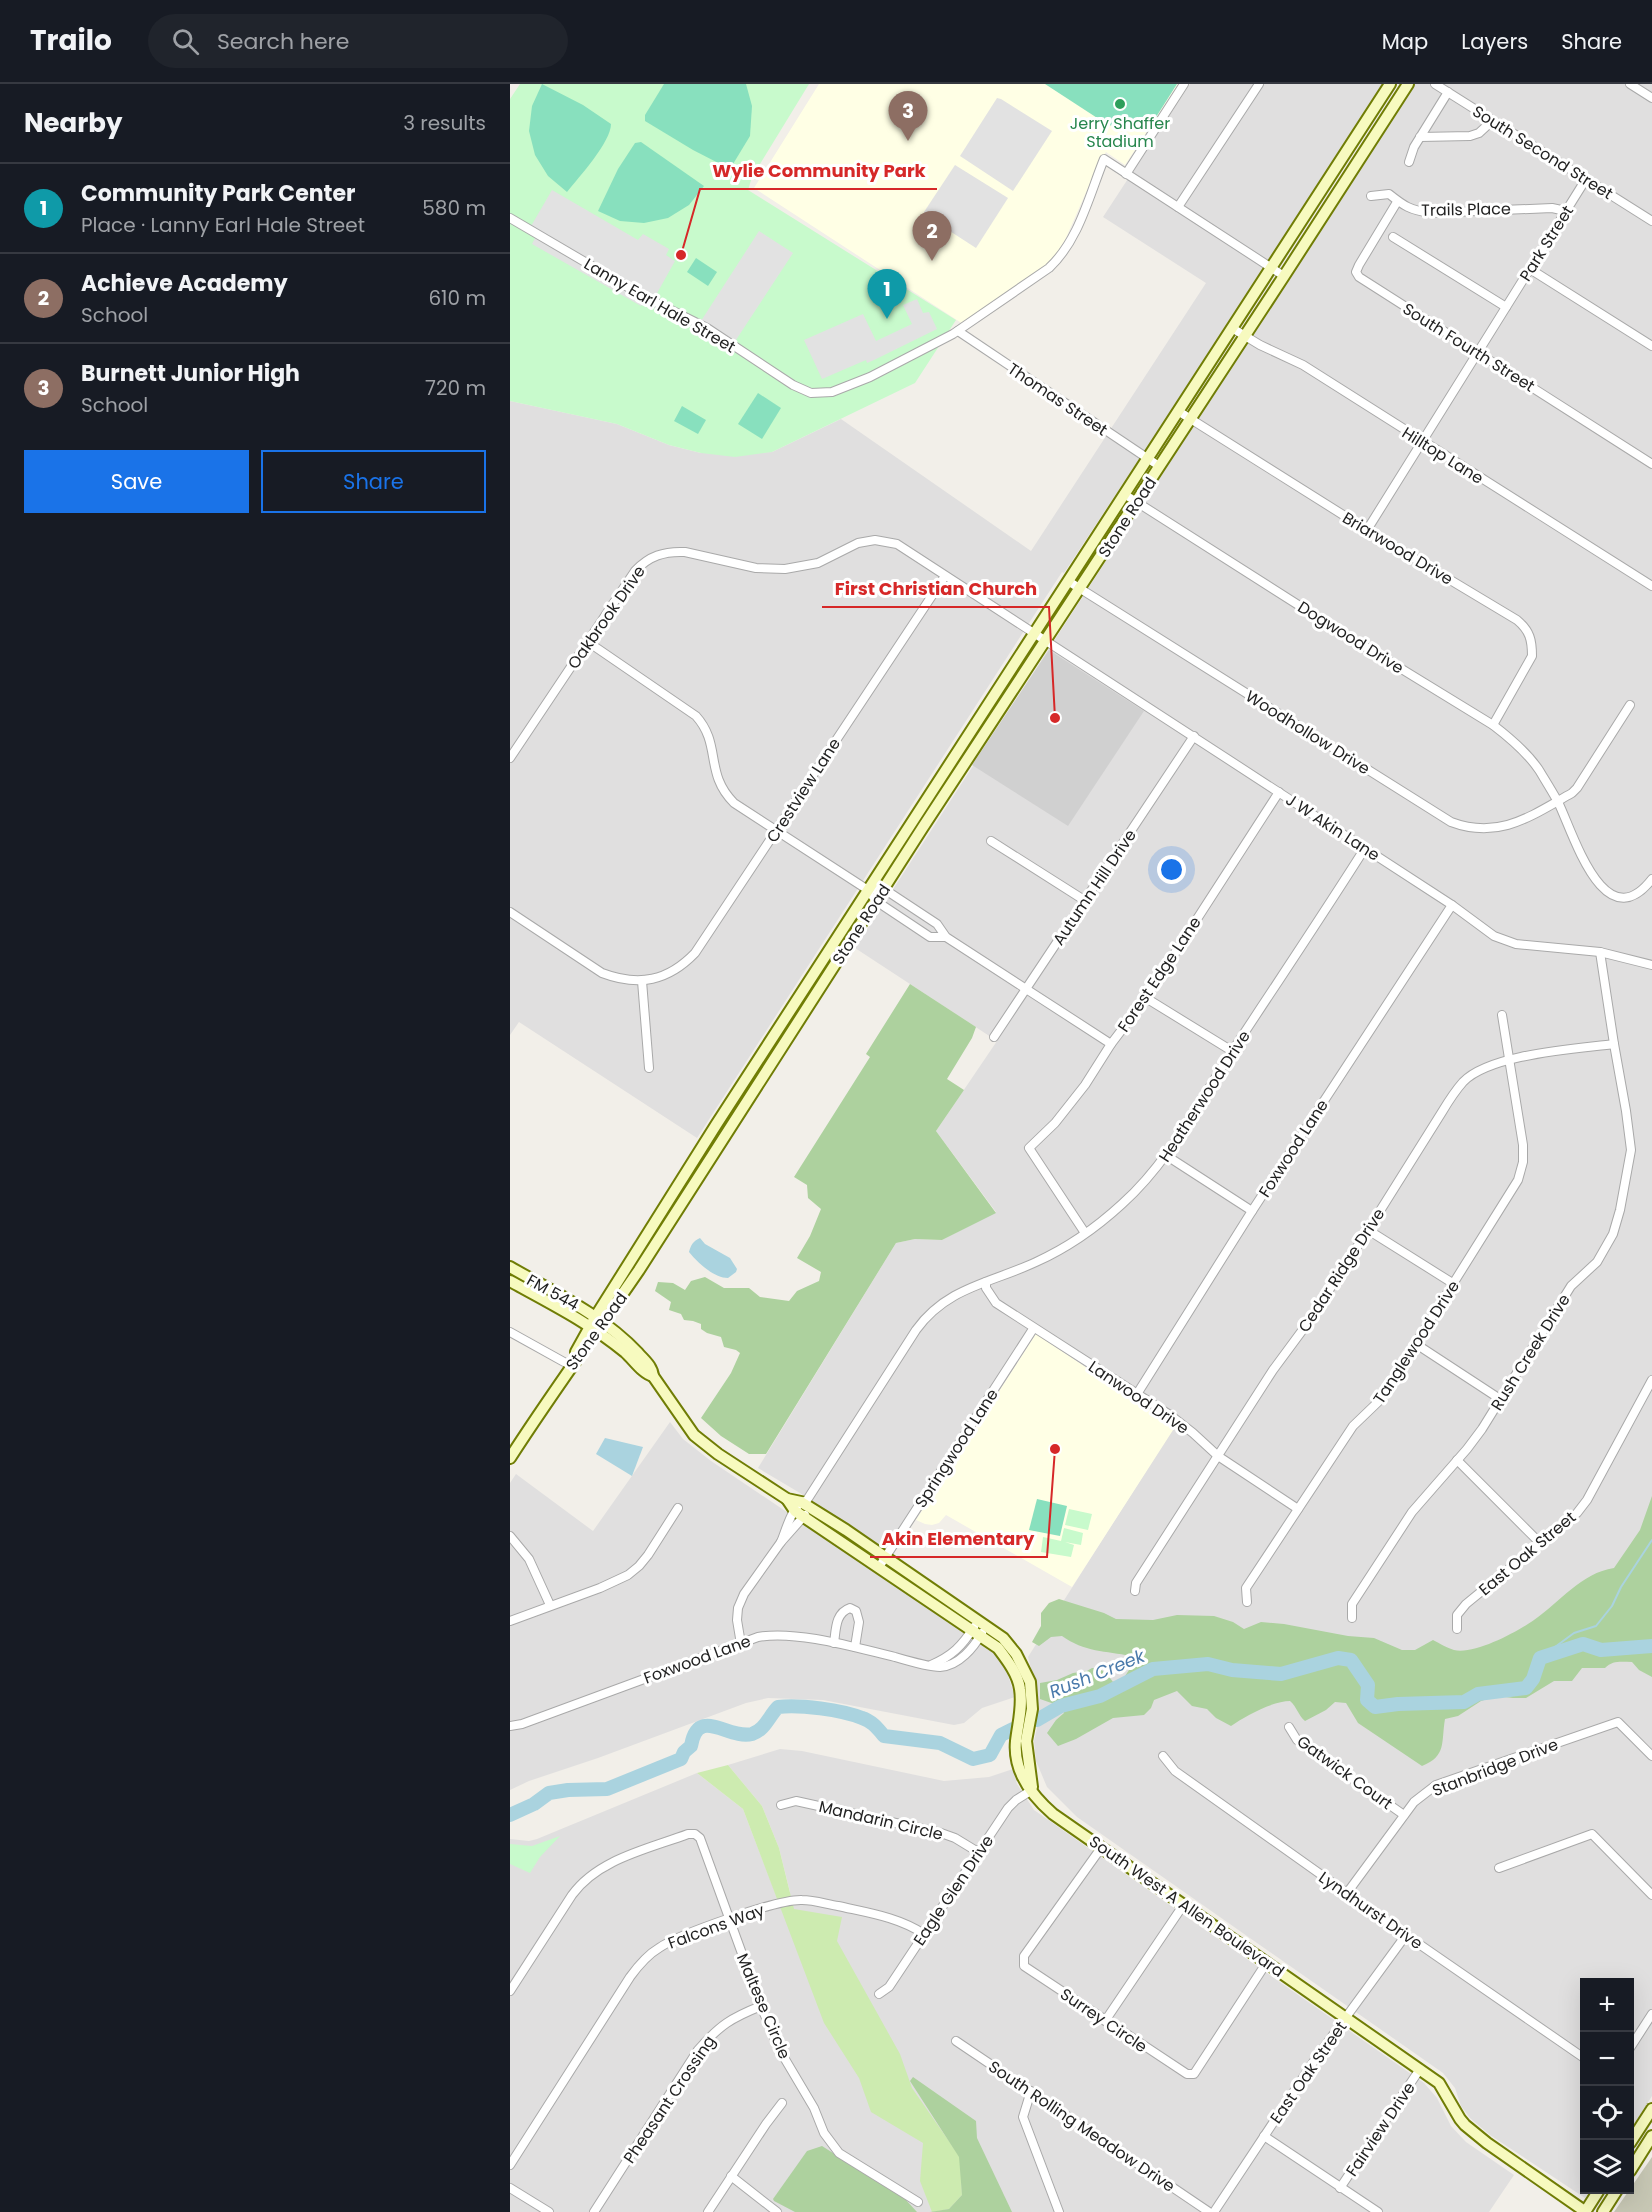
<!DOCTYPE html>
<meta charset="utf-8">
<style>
body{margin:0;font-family:Poppins,sans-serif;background:#20242c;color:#f1f3f6}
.controls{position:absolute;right:18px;bottom:18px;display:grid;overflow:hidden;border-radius:0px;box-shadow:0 6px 24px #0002}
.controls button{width:54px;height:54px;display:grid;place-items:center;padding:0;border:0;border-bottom:2px solid #363941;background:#171b24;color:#f1f3f6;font:30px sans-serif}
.you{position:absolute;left:662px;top:786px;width:21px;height:21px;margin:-15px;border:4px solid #fff;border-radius:50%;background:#1a73e8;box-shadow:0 0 0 9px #1a73e833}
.badge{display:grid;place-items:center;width:39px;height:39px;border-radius:50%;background:#1a73e8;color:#fff;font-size:20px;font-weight:700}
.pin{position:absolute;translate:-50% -50px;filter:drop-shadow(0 2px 3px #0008)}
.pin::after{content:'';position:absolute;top:32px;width:21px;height:18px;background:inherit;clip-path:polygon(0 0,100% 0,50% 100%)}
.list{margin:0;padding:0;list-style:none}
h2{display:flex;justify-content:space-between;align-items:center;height:78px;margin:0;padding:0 24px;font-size:26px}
h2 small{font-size:20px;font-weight:400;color:#9ea1a6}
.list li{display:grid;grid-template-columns:39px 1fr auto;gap:18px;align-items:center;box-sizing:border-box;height:90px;padding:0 24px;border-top:2px solid #363941}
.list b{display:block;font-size:22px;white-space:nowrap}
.list p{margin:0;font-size:20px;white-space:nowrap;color:#9ea1a6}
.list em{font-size:20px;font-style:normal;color:#9ea1a6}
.actions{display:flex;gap:12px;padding:18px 24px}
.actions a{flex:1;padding:14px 0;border:2px solid #1a73e8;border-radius:0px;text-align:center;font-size:21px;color:#1a73e8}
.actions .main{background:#1a73e8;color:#fff}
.icon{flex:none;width:33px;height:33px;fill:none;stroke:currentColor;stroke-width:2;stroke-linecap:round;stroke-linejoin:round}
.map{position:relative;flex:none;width:1142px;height:2128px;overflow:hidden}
header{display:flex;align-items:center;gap:36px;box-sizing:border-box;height:84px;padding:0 30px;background:#171b24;border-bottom:2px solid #363941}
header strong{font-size:28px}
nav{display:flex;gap:33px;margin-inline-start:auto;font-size:21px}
.search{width:420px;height:54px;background:#20242c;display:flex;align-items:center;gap:15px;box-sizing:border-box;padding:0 21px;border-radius:33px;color:#9ea1a6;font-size:22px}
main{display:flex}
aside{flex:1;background:#171b24}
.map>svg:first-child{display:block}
.residential{fill:#e0dfdf}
.education{fill:#ffffe5}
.religious{fill:#d0d0d0}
.construction{fill:#c7c7b4}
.grass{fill:#cdebb0}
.forest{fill:#add19e}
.park{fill:#c8facc}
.pitch{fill:#88e0be}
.parking{fill:#e2e2e2}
.water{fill:#aad3df}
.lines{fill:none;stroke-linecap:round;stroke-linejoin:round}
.stream{stroke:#aad3df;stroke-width:2}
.river{stroke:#aad3df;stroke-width:14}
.street-casing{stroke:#a9a9a9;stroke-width:10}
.secondary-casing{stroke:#707d05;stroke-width:14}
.street{stroke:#fff;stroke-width:8}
.secondary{stroke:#f7fabf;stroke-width:10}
.leisure-dot{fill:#2e9e5b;stroke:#fff;stroke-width:2}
.labels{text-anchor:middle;stroke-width:6;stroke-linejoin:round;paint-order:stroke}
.leisure-label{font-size:16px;fill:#27864d;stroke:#fff}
.street-label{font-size:16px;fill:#222;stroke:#fff}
.water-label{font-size:18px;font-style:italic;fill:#4a7aab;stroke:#fff}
.leader{fill:none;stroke:#d62828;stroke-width:2}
.callout-dot{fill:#d62828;stroke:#fff;stroke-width:2}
.callout-label{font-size:18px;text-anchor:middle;font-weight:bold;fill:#d62828;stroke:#fff;stroke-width:6;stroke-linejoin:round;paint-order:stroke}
</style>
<header>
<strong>Trailo</strong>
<div class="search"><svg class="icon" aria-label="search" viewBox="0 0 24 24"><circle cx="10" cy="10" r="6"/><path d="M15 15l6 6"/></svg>Search here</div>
<nav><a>Map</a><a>Layers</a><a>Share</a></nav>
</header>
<main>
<aside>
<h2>Nearby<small>3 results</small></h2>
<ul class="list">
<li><span class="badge" style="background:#0f9aa8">1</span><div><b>Community Park Center</b><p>Place · Lanny Earl Hale Street</p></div><em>580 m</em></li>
<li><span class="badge" style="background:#8d6e63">2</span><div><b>Achieve Academy</b><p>School</p></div><em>610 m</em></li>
<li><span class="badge" style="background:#8d6e63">3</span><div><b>Burnett Junior High</b><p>School</p></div><em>720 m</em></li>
</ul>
<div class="actions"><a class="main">Save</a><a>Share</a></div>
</aside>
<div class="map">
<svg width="1142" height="2128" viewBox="0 0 1142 2128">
<rect width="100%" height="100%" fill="#f2efe9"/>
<g class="residential">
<polygon points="680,0 876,0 554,489 552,488 187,1054 9,938 0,951 0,317 107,340 159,361 191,369 262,368 331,335 521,467 696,199 593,133"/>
<polygon points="905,0 1142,0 1142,2012 1120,2046 1120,1898 1074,1898 1074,2106 1081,2106 1075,2114 980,2051 960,2034 951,2022 945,2004 933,1989 567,1733 537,1703 526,1677 524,1657 527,1644 528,1611 518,1573 664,1343 526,1250 383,1471 290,1409 248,1384 386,1159 405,1155 432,1156 486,1128 426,1047 487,957 345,864"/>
<polygon points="160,1338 173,1355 201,1377 483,1567 497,1588 505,1613 472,1624 454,1639 444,1641 313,1616 258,1614 236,1619 88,1674 19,1697 0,1706 0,1399 6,1390 83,1447"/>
<polygon points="270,1665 292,1667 434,1697 479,1693 503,1685 507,1700 524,1726 914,1999 927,2014 941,2042 956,2058 1004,2091 979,2128 0,2128 0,1755 19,1757 27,1755 187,1689 233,1725 266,1811 280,1808 269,1764 252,1722 218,1681"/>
</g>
<g class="education">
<polygon points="309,0 668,0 615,81 596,68 588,81 555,156 539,181 453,240 244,104"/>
<polygon points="526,1250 665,1343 562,1503 436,1431 429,1439 422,1441 415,1440 406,1436"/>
</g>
<polygon class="religious" points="539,566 634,627 558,742 462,681"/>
<polygon class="construction" points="1142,2073 1142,2128 1104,2128"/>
<polygon class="grass" points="218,1681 252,1722 269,1764 284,1825 332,1833 327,1857 390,1970 402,2004 450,2073 452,2111 439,2125 422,2128 410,2097 413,2059 361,2028 349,1994 314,1939 233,1725 187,1689"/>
<g class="forest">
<polygon points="400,900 466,943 462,954 437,995 454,1006 426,1047 486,1129 432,1156 405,1155 386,1159 256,1370 239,1370 211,1352 191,1334 221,1289 230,1269 226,1266 214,1263 211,1253 197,1249 191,1245 191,1240 183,1237 174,1236 171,1230 159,1226 161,1218 145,1207 148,1198 163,1199 175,1206 181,1197 195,1193 214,1204 239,1204 250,1213 279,1217 287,1207 309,1197 311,1188 287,1174 300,1152 311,1125 298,1114 297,1101 284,1093 360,973 356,970"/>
<path d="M1142,1412V1593L1129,1586L1122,1578C1111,1578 1103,1576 1095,1584H1072L1062,1597H1044L1016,1614H1003L987,1612L971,1617L948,1632L935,1635C931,1658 937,1672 912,1682L848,1639L836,1619L825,1618L816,1626L795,1637C788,1631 787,1623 780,1617C763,1617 735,1632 721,1642L706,1634L697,1625L682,1622L667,1607L644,1616L641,1624L634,1631L603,1634L566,1655L548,1662L537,1649L546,1636L554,1629L550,1622L530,1615V1599L547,1596L563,1589L577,1587L582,1584C593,1584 597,1590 603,1598L613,1595L623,1580L621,1572C596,1567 574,1568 552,1552L541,1553L529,1562L522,1558L531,1542V1529L539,1519L549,1515L594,1529L606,1535L643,1536L667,1531L704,1532L723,1538L734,1545L751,1538L774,1540L838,1552L864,1554L892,1566H905L923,1556C929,1559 937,1564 944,1566C964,1571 1007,1548 1024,1536C1050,1518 1071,1489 1104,1484L1130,1446Z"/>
<polygon points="403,1993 466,2037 467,2054 502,2128 420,2128 439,2125 452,2111 449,2073 400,1997"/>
<polygon points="312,2062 395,2115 407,2128 285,2128 264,2117 263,2115 297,2067"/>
</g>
<g class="park">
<polygon points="10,0 299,0 242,93 238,106 446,236 405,299 262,368 225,373 191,369 159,361 107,340 0,317 0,15"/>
<polygon points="559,1425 582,1430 578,1446 555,1441"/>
<polygon points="554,1444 573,1449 571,1461 555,1458 564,1461 561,1473 531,1468 533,1453 551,1457"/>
<polygon points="50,1752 30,1773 20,1789 0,1780 0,1760 22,1762"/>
</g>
<g class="pitch">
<path d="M32,0L73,21L101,40C101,58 69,93 57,108L38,92L25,71L19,47L22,22Z"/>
<polygon points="154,0 236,0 242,22 240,52 220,85 183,66 135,37 135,31"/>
<polygon points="535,0 667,0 641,41 616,44 598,41"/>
<polygon points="131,58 194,102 179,121 158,134 134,139 110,137 88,127 108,85 125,59"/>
<polygon points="186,174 207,188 198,202 177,188"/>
<polygon points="248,309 271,324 252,355 228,340"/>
<polygon points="172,322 196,336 188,350 164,337"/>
<polygon points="527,1415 557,1422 550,1452 519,1446"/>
</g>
<g class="parking">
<polygon points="487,14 491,15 542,47 503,107 450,72"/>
<polygon points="445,81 498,114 466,164 415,131 414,128"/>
<polygon points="42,106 128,156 133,150 159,165 156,171 165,177 141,220 134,217 131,222 22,160 25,154 17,149"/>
<polygon points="249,147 283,169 224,259 191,237"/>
<polygon points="407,215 413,229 419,228 427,245 364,276 357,279 356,276 312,295 294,256 353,230 366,257 402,240 393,221"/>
</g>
<g class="water">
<path d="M190,1154L195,1160L220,1174L227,1185L226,1188L218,1194C204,1194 188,1179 179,1168C181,1161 183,1157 190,1154Z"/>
<polygon points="95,1354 133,1363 122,1392 86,1370"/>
</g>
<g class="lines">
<polyline class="stream" points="1030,1574 1064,1549 1086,1542 1102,1522 1111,1503 1142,1456"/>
<g class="river">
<polyline points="527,1636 551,1622 590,1612 643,1585 698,1580 722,1586 771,1590 828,1574 841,1576 858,1601 857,1616 865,1623 888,1620 954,1618 968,1610 1016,1604 1023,1595 1030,1574 1073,1560 1091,1566 1142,1562"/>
<path d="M0,1731L24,1720L39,1709L58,1706L97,1705L171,1675L174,1668L181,1662C188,1621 218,1656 242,1650C255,1646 259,1632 268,1623C289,1620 332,1626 352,1634C362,1637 368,1645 374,1652L430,1659L463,1675L480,1671L491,1651L503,1645"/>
</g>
<g class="street-casing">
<g id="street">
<polyline points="925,0 1142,137"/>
<polyline points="1120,0 1142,14"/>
<polyline points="910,53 960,52 969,49 983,36"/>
<polyline points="899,78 904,63 938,8"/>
<polyline points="616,90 674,0"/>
<path d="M861,112L879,110C894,122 900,126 920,129L1042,124L1056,127"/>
<polyline points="887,118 849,181 846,188 849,193 1142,380"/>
<polyline points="668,123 749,0"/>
<path d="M0,134L133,212L197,244L283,301L301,309L322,308L360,293L443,250L539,184C569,156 579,112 594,75L774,192"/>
<polyline points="883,153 996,223"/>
<polyline points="1020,185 1142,262"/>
<polyline points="722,244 750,261 793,281 1142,502"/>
<polyline points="448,247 649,382"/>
<path d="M668,327L857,446L1007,536C1020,547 1022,556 1022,572L983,641"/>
<path d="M614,410L815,538L983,641C1000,654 1017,668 1029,686C1035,696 1042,707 1048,718C1063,748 1094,857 1142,795"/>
<polyline points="857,446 1076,95"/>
<path d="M558,497L941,738C989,756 1021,732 1062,709L1067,704L1120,621"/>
<path d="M78,558L186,632C212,661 194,689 224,719L358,806"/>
<path d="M0,674L125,487C139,472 154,467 175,468L246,484L275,485L308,479L348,459L365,456L387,460L942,821L984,852L1006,860L1090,868L1142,881"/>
<polyline points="481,757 574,816"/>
<path d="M0,828L92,889C129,903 158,897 185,869L435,492"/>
<polyline points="436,853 420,853 366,817 358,806 374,805 427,840 436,853 601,960"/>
<polyline points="132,897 139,984"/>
<polyline points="636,914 722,967"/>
<polyline points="484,953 684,652"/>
<polyline points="657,1072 742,1127"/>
<polyline points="858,1146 944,1200"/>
<polyline points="575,1149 519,1064 545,1039 575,1001 601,960 636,914 769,708"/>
<polyline points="476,1198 476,1204 486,1219 660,1331 683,1349 708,1372 788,1425"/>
<polyline points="0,1248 54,1278"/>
<polyline points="906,1260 990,1315"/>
<polyline points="627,1310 742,1127 942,821"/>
<polyline points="947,1376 1030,1459"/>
<polyline points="0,1452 19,1475 40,1521"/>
<path d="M271,1458C277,1444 282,1420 297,1416L406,1246C437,1203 481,1199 526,1178C557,1164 587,1143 612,1120C660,1077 688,1019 723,966C767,899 812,832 855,764"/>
<polyline points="369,1483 523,1245"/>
<path d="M625,1507L626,1499L763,1286L797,1240L858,1146L932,1028C938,1018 945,1007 953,998C980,970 1065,965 1104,960"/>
<polyline points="737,1518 736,1504 843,1342 868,1318 884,1294 1008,1096 1013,1078 1013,1061 992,931"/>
<polyline points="842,1534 842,1520 902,1428 957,1365 972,1345 1061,1202 1087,1178 1103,1150 1110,1126 1121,1066 1116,1027 1104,960 1090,868"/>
<polyline points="0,1537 90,1504 118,1491 129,1482 138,1471 168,1424"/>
<polyline points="947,1545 947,1531 956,1520 1067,1429 1077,1416 1142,1296"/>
<path d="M324,1559C326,1546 325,1529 340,1524L346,1527L349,1538L345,1563"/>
<polyline points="231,1560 227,1536 228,1524 234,1510 271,1458 295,1431"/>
<path d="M421,1581C442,1572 452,1562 464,1543"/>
<path d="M0,1642L12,1640L248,1553C287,1546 347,1564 385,1573C395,1576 421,1583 430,1583C449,1582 464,1563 472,1549"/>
<polyline points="779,1643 787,1656 894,1731"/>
<polyline points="653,1672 665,1687 896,1851 1074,1974"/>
<polyline points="271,1721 286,1717 431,1749 445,1754 468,1768"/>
<polyline points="591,1764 514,1872 514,1882 677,1990 684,1990 757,1878"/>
<polyline points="989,1784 1082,1750 1142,1811"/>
<polyline points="837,1809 904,1718 926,1701 1108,1638 1142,1672"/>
<path d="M0,1907L62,1811C88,1775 138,1765 178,1750H185L190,1754L251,1922L269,1965L304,2024L314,2049L329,2069L408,2118"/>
<polyline points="369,1910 379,1903 498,1724 506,1716 522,1706"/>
<polyline points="595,1937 674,1820"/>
<polyline points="446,1957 699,2128"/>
<polyline points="1120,1964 1142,1930"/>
<polyline points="521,2007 513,2033 549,2128"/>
<polyline points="754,2052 868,2128"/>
<path d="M0,2081L120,1893C128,1882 137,1871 149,1864C169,1850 268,1815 292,1816C304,1816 316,1820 328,1822C359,1829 388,1833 414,1850"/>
<polyline points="221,2092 267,2128"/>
<polyline points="0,2104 39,2128"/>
<polyline points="830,2104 910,1985"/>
<path d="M84,2128L188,1966C210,1941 221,1934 251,1922"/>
<polyline points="198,2128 256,2040 272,2019"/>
<polyline points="704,2128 804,1977 896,1851"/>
</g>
</g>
<g class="secondary-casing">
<g id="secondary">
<path d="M0,1183C45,1209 92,1231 128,1269C135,1277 142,1282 143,1292L184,1351L208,1370L277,1415L291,1418L336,1446L493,1554L506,1570L520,1598L522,1625L516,1657L522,1703"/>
<path d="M0,1197C40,1219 80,1239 115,1268C124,1276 132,1289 143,1292"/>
<polyline points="66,1268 86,1232 206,1041 880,0"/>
<path d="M0,1374C41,1310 86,1249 129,1186L413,743L774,192L898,0"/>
<path d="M277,1415L285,1427L488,1564C497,1576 508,1590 510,1605C513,1623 508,1639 506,1657C503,1687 521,1711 543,1730L929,1999L950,2035L955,2041L977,2059L1076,2128"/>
<polyline points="1120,2059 1142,2025"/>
<polyline points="1120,2087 1142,2052"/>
<polyline points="1075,2128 1089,2106"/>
<polyline points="1093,2128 1107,2106"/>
</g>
</g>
<use href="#street" class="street"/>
<use href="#secondary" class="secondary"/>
</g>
<circle class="leisure-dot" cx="610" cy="20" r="6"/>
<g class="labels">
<g class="leisure-label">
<text x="610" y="45">Jerry Shaffer<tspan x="610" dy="18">Stadium</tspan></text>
</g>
<g class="street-label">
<text transform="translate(1033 68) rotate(32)" y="6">South Second Street</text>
<text transform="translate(956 125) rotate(-1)" y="6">Trails Place</text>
<text transform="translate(1036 159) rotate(-58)" y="6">Park Street</text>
<text transform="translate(150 221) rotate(30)" y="6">Lanny Earl Hale Street</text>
<text transform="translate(959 263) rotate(32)" y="6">South Fourth Street</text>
<text transform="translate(548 315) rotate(34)" y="6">Thomas Street</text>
<text transform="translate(933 371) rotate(32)" y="6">Hilltop Lane</text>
<text transform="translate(617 433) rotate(-57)" y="6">Stone Road</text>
<text transform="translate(888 464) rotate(31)" y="6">Briarwood Drive</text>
<text transform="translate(96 533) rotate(-55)" y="6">Oakbrook Drive</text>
<text transform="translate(841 553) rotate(32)" y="6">Dogwood Drive</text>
<text transform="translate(798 648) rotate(32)" y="6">Woodhollow Drive</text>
<text transform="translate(293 706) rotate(-57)" y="6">Crestview Lane</text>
<text transform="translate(823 743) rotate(33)" y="6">J W Akin Lane</text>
<text transform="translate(584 803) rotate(-56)" y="6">Autumn Hill Drive</text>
<text transform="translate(351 840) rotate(-57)" y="6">Stone Road</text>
<text transform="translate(649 890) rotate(-56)" y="6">Forest Edge Lane</text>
<text transform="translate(694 1012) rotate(-57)" y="6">Heatherwood Drive</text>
<text transform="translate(783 1064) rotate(-57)" y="6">Foxwood Lane</text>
<text transform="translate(831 1186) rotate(-57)" y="6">Cedar Ridge Drive</text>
<text transform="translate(43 1208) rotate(29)" y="6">FM 544</text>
<text transform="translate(86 1247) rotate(-54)" y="6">Stone Road</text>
<text transform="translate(906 1258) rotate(-57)" y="6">Tanglewood Drive</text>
<text transform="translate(1020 1268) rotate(-58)" y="6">Rush Creek Drive</text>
<text transform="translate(629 1313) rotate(34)" y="6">Lanwood Drive</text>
<text transform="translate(446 1364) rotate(-57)" y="6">Springwood Lane</text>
<text transform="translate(1017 1469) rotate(-40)" y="6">East Oak Street</text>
<text transform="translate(187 1575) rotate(-20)" y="6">Foxwood Lane</text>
<text transform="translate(985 1683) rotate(-21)" y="6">Stanbridge Drive</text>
<text transform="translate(835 1688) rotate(36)" y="6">Gatwick Court</text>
<text transform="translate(371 1736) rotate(13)" y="6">Mandarin Circle</text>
<text transform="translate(443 1806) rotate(-56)" y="6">Eagle Glen Drive</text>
<text transform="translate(677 1822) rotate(35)" y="6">South West A Allen Boulevard</text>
<text transform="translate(861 1826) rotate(35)" y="6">Lyndhurst Drive</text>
<text transform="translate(206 1842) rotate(-20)" y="6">Falcons Way</text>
<text transform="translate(254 1922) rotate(67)" y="6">Maltese Circle</text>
<text transform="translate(594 1936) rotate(34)" y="6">Surrey Circle</text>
<text transform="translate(798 1988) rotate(-55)" y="6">East Oak Street</text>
<text transform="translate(159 2015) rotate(-56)" y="6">Pheasant Crossing</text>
<text transform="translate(572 2042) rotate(34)" y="6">South Rolling Meadow Drive</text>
<text transform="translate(870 2045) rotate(-56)" y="6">Fairview Drive</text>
</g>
<g class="water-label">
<text transform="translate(587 1590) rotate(-22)" y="6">Rush Creek</text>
</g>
</g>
<path class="leader" d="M171 171L190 105H427M545 634L539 523H312M545 1365L537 1473H360"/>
<g class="callout-dot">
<circle cx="171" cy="171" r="6"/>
<circle cx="545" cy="634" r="6"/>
<circle cx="545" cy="1365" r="6"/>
</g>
<g class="callout-label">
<text x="309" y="93">Wylie Community Park</text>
<text x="426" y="511">First Christian Church</text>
<text x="448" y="1461">Akin Elementary</text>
</g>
</svg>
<div class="controls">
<button>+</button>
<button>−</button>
<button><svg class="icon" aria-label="locate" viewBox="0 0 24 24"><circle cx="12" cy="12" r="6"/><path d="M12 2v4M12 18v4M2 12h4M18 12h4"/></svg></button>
<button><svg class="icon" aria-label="layers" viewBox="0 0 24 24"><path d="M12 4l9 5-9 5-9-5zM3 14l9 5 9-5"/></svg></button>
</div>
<div class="you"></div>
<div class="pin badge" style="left:377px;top:235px;background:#0f9aa8">1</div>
<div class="pin badge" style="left:422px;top:177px;background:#8d6e63">2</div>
<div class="pin badge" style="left:398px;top:57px;background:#8d6e63">3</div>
</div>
</main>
